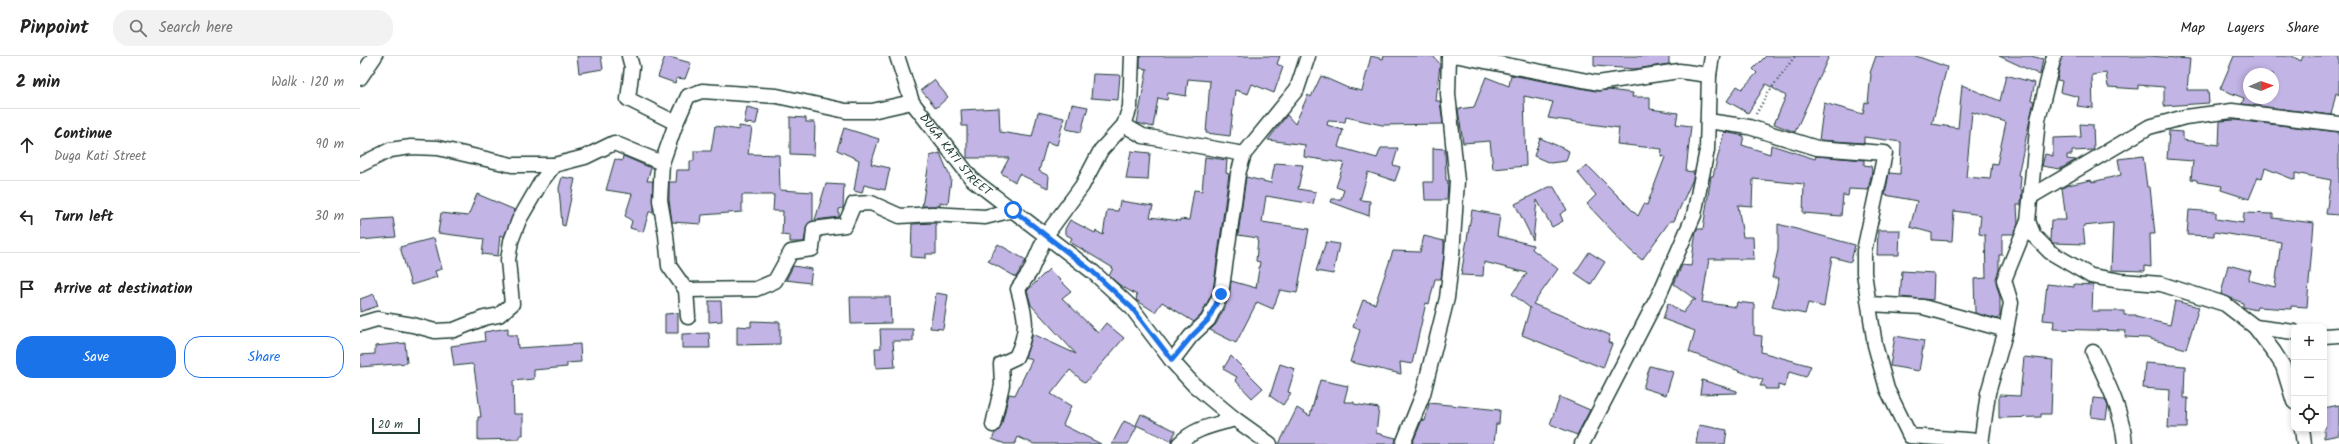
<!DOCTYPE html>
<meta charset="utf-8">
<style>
body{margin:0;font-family:Kalam,sans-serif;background:#f2f2f2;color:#222}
.controls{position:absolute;right:12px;bottom:12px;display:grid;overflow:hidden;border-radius:8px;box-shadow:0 2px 6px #0003}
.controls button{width:36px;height:36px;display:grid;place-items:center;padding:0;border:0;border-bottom:1px solid #e0e0e0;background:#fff;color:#222;font:20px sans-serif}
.compass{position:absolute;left:1883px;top:12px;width:36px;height:36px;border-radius:50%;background:#fff;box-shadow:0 2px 6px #0003;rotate:88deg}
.scale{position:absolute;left:12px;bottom:10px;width:48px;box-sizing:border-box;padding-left:4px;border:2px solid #1f3d34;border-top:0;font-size:11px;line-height:14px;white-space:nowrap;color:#1f3d34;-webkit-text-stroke:3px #fff;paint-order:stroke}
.stop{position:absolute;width:12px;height:12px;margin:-9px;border:3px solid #1a73e8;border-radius:50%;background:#fff}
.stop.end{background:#1a73e8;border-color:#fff;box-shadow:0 1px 4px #0008}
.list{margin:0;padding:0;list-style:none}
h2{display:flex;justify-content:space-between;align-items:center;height:52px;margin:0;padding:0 16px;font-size:17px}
h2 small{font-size:13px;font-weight:400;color:#767676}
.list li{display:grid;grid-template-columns:26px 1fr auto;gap:12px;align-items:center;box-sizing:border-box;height:72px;padding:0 16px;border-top:1px solid #e0e0e0}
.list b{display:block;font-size:15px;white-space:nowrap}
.list p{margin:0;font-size:13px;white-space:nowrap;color:#767676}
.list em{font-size:13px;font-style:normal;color:#767676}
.actions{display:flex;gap:8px;padding:12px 16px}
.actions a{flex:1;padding:9px 0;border:1px solid #1a73e8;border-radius:16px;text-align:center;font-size:14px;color:#1a73e8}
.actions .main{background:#1a73e8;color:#fff}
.icon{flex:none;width:22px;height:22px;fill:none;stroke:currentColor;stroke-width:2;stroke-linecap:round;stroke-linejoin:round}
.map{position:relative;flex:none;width:1979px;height:388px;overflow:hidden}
header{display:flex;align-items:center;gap:24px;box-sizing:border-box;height:56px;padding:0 20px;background:#fff;border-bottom:1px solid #e0e0e0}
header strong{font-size:19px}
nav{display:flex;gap:22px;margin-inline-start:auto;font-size:14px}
.search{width:280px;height:36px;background:#f2f2f2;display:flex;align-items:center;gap:10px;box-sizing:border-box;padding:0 14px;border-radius:16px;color:#767676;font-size:15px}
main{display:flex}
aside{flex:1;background:#fff}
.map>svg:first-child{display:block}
.building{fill:#c2b4e5;stroke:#1f3d34;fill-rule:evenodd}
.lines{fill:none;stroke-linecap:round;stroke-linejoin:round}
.street-casing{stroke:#1f3d34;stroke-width:17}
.path{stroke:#1f3d34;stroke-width:2.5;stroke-dasharray:1 3;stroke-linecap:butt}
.street{stroke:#fff;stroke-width:14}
.route{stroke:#1a73e8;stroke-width:5}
.labels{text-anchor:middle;stroke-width:3;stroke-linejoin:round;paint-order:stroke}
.street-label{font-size:12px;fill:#1f3d34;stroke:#fff}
</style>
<header>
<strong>Pinpoint</strong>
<div class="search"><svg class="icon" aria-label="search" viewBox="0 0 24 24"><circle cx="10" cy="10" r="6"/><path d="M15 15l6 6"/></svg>Search here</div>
<nav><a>Map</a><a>Layers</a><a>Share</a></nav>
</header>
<main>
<aside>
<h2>2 min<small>Walk · 120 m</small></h2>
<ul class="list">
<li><svg class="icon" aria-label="ahead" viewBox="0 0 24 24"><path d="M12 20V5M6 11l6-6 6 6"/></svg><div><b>Continue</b><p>Duga Kati Street</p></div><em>90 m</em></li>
<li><svg class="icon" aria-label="left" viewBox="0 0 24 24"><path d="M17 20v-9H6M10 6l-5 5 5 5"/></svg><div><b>Turn left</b></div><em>30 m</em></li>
<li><svg class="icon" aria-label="arrive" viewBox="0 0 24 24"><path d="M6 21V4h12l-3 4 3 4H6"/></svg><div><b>Arrive at destination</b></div></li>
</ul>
<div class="actions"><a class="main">Save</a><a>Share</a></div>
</aside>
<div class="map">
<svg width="1979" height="388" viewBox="0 0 1979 388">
<rect width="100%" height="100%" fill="#fff"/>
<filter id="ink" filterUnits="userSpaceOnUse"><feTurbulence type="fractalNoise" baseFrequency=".025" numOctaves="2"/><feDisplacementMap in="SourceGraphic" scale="8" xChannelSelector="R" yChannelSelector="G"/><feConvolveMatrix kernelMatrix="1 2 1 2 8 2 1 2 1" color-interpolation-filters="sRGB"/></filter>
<g filter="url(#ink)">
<g class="building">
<polygon points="217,0 241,0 243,13 219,17"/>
<polygon points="305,0 331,7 325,23 317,22 315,27 298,21"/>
<polygon points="780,0 920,0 917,8 923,11 914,37 892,28 888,38 875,34 870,80 846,77 850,25 828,23 826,40 808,37 807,44 798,42 793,71 777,67 787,13 780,12"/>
<polygon points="1011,0 1023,3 1024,0 1073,0 1080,8 1076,45 1080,45 1083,68 1022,69 986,61 985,66 968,65 967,69 983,74 978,91 1017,102 1021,92 1038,92 1033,109 1040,111 1035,125 1008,116 1000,144 1010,145 1009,160 971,146 972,143 981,143 984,134 976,131 984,107 944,101 945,89 908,84 927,59 935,68 948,39 951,41 961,20 988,32 1002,35"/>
<polygon points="1234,0 1309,0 1309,8 1275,13 1234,10"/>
<polygon points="1406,0 1469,0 1435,76 1414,68 1426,40 1406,28 1388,57 1367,45 1377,30 1382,33 1397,17 1393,13"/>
<path d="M1516,0H1556L1587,11L1572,68L1598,72L1602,29L1640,45L1646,19L1675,27L1671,44L1674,45L1658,119L1661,120L1660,133L1662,134L1661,149H1657L1658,168L1654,178H1642V199H1639V214L1636,226L1640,241V260L1637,263L1615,257L1614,223L1626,222L1625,179L1619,178L1621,159L1594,155L1592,185L1572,184V177L1550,171L1557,145L1525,139L1529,117L1540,118L1541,86L1504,81V87L1459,84L1464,47L1503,58L1505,46L1508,47L1511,18L1510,17ZM1612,56L1646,66L1637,108L1632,107L1630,123L1606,121Z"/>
<polygon points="1639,0 1671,0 1683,3 1680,19"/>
<polygon points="1702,0 1790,0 1830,3 1827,34 1848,34 1849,47 1804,50 1804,31 1778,29 1778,33 1748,31 1746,17 1732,19 1733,52 1717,50 1719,41 1700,36 1702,25 1697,24"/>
<path d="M1874,0H1932L1941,5L1943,0H1979V39L1976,37L1971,59L1882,48L1884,42L1860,33ZM1889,18H1913V42H1889Z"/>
<polygon points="733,18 760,19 758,44 731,42"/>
<polygon points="1151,19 1236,35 1248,34 1273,37 1272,41 1290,41 1290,53 1318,57 1316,68 1331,70 1326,115 1334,116 1333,123 1314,165 1310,165 1282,204 1270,194 1227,148 1236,139 1217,116 1228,110 1278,160 1284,148 1287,149 1305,101 1301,100 1302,93 1257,88 1259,72 1188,62 1193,46 1164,40 1166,110 1133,113 1130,85 1103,87 1098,53 1114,51 1126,21 1149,30"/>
<polygon points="574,24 588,41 576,52 561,34"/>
<polygon points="712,48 728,51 721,76 706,73"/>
<polygon points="387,51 399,54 396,68 384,67"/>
<polygon points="639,52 640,76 672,81 678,56 704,62 697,89 687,86 679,115 689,120 688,132 659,118 655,126 641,117 649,102 607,102 607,70 602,70 601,54"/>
<polygon points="430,61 446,62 446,66 455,66 454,99 430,98"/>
<polygon points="1875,64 1979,76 1979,159 1966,158 1971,124 1935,117 1935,124 1905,112 1902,122 1898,121 1889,143 1861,134 1862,130 1837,126 1837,124 1831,123 1833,105 1807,103 1809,75 1823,76 1823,84 1859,89 1860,65"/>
<polygon points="1720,68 1733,69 1734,94 1712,95 1712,99 1707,99 1707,103 1716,104 1700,113 1682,110 1685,98 1693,100 1693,82 1721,81"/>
<polygon points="355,70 379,74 379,70 392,72 388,98 419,99 420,134 453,136 453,165 447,169 444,186 430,186 430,180 422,179 423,155 413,155 414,139 382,139 382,156 342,159 341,168 312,166 309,144 309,126 316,126 317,114 330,114 330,105 334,105 334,95 351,95"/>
<polygon points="484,72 519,83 511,108 530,112 525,134 504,129 502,137 494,135 499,104 477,94"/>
<polygon points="1364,76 1384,80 1382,89 1410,98 1411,89 1455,103 1456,100 1504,104 1504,109 1511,110 1512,115 1508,134 1489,133 1488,140 1483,139 1481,160 1443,157 1444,128 1393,123 1392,150 1378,149 1383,181 1393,181 1394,203 1349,203 1342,246 1376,251 1377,246 1394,248 1394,279 1402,280 1401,296 1451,310 1446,321 1429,316 1425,331 1418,329 1418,333 1405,333 1405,330 1400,330 1403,324 1329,296 1335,275 1303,263 1308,247 1323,257 1333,244 1336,244 1314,228 1322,209 1331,210 1336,175 1337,173 1343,173 1351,120 1353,120"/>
<polygon points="1180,82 1209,95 1206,105 1190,107 1174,100"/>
<polygon points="1073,92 1085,93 1086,124 1088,125 1087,144 1065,144 1064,126 1073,126"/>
<polygon points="771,95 790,97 788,124 766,123"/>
<polygon points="580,97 591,123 588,148 580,146 580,150 562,150 570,100"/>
<polygon points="263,100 291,112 287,125 293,125 293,156 289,156 283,176 270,172 272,165 265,160 272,138 246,134 255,103 262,105"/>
<polygon points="1783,100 1787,131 1790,131 1795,178 1790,178 1791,211 1785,210 1785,215 1751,214 1753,167 1723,170 1725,188 1693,187 1690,184 1691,164 1706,164 1702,132 1708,129 1731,124 1732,126 1761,119 1758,103"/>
<polygon points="845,101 867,104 866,117 869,118 853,235 841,259 834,266 802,246 795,256 776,244 777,239 761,230 749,220 753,212 710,186 712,182 705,178 705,173 710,164 735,177 736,175 743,179 747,154 758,155 760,145 793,150 790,161 820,165 820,163 829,164 834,134 842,135"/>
<polygon points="915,107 943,109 938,133 956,136 953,148 906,140 902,166 949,173 937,237 920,234 913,253 897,246 876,287 850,274 856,268 869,242 871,225 896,232 900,206 896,205 898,182 878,179 886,121 911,127"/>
<polygon points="202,121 215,123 205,170 202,169 199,132"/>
<polygon points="466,128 484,129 483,152 479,153 479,161 455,164"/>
<polygon points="1189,131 1194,131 1207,154 1200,158 1203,165 1192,171 1177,144 1173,184 1155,148"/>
<polygon points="117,138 155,154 144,181 140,179 138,200 122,198 124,183 78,177 81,157 108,160"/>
<polygon points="1112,154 1140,159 1137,180 1173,189 1172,193 1198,213 1173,248 1250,279 1248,286 1252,288 1243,312 1162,279 1170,252 1152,238 1167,217 1124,206 1123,220 1101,219"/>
<polygon points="1829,154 1856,156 1856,163 1883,167 1884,157 1913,158 1913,162 1954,167 1947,251 1931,250 1931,253 1897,251 1896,254 1883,251 1883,247 1861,238 1868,209 1891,215 1888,224 1915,231 1921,186 1854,176 1854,180 1827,179"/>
<polygon points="33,162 36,181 0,184 0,164"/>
<polygon points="576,167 576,198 566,198 566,202 551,201 552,168"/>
<polygon points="1418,168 1495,189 1491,206 1472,201 1464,251 1448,247 1445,258 1412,251 1419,222 1412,222 1418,194"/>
<polygon points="1518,174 1540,174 1539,199 1517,199"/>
<polygon points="1064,180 1084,185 1084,198 1081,223 1075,223 1069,248 1066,247 1052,308 1040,306 1041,318 990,306 1000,274 993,271 1003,244 1015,248 1033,195 1060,196"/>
<polygon points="74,182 82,213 75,215 77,221 51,229 40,191"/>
<polygon points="966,186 979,188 973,218 956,215"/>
<polygon points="638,188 666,204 656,221 628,205"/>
<polygon points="1229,196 1245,206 1231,228 1215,217"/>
<polygon points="433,210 452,213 450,227 426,224"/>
<polygon points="689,213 711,235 702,242 738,277 746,267 764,282 725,327 710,314 691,338 711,350 703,369 741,388 674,388 658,381 655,388 645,388 632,383 635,377 641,371 649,338 655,339 672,304 665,301 673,278 716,298 671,249 667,235"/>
<polygon points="1542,215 1574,217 1573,244 1540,241"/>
<polygon points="1687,228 1714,231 1714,228 1733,229 1732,255 1764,255 1764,259 1776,259 1776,261 1810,269 1815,245 1839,251 1826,293 1787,282 1765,281 1766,275 1693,273 1694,265 1683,264"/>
<polygon points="576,237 588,239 583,273 570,272"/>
<polygon points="14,238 18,250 0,256 0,243"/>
<polygon points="490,241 530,241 531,267 491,268"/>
<polygon points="349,245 361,245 362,265 349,266"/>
<polygon points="318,257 318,277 305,277 305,258"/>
<polygon points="391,265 420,266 420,288 377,289 377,270 391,271"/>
<polygon points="148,272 148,279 157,279 158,292 220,288 221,306 207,307 207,311 174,314 174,323 153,325 154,358 163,358 163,379 160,379 160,383 118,384 118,361 121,361 114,311 112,308 94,310 91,290 125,285 124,276"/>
<polygon points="520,273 553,273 553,285 533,285 535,311 516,312 515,292 521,292"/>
<polygon points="349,277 350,292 322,292 322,278"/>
<polygon points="1535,280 1564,285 1559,315 1530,310"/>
<polygon points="45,287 47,307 0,311 0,299 15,298 15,290"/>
<polygon points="871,300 903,332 892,342 875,324 877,321 863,313"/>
<polygon points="1664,301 1693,304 1691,358 1681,358 1681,361 1639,362 1639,339 1660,340"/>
<polygon points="1785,307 1825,310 1824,342 1828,342 1827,372 1808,372 1810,334 1783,332"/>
<polygon points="920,308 935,313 928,336 931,337 923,349 910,340"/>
<polygon points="1290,310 1313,316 1306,339 1283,332"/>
<polygon points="960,324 988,330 984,346 994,346 994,348 1019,352 1016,377 1036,382 1035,388 919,388 937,352 950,360"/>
<polygon points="1342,324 1377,335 1377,337 1340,338"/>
<polygon points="1200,341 1230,354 1217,379 1190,368"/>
<polygon points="1733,342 1745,343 1748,350 1746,363 1731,361"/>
<polygon points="1069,347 1140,354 1139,368 1136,368 1134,388 1052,388 1062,364 1065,365"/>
<polygon points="1979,349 1979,379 1964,382 1964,352"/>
<polygon points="781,358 816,375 811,385 776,369"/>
<polygon points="764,365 777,371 768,388 752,388"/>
<polygon points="1339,369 1367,374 1365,388 1336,388"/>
</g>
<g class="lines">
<g class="street-casing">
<g id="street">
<polyline points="269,0 272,11 268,43 316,67 328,40 342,35 417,40 486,55 512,55 552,46"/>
<path id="s1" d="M537,0L552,46L612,123L733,216L772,252L812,305L834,329L875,363L910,388"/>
<polyline points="1099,0 1238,27 1319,15 1349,19"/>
<polyline points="1694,0 1678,64 1668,165 1674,180 1690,196 1731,220 1761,225 1801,228 1865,248 1895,271 1914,296 1923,310 1934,346"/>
<polyline points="0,22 15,0"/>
<polyline points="1348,65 1389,71 1457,92 1525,97 1504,195 1504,217 1515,289 1527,333 1550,380 1621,385"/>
<polyline points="316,67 302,107 300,144 306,179 309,210 326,234 328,261"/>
<polyline points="764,69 783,80 884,98 937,33 948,0"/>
<polyline points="0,109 30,94 51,91 78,92 152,109 194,109"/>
<polyline points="1672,140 1789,71 1825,61 1872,55 1979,68"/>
<polyline points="326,234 396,233 415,225 431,196 452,193 454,173 485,169 494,148 511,147 540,160 572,158 625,161 653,154"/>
<polyline points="1510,248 1563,251 1646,274"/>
<polyline points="0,268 17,263 53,269 75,275 94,274 124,262 139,259 152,248 148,204 151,185 159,164 181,126 194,109 225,101 254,87 302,107"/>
<polyline points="1895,271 1934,276"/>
<polyline points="1964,280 1979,279"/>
<path d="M1733,296C1747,326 1762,354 1765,388"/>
<polyline points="812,305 831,280 848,264 861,238 878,118 884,98"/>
<path d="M633,369L642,329L641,308L656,301C669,274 666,262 658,233L670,216L686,179L722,130L741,94L764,69L770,51L772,0"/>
<polyline points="1942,373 1944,388"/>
<path d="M819,388C834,372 855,369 875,363"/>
<polyline points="1043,388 1063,338 1087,242 1092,199 1097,125 1088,38 1089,0"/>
<polyline points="1222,388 1300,237 1334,159 1347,94 1349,19 1352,0"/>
<polyline points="1621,388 1628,337 1646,274 1651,247 1644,224 1668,165"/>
</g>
</g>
<polyline class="path" points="1396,58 1408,37 1435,0"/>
<use href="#street" class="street"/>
</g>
</g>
<g class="lines" filter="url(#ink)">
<polyline class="route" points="653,154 733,216 772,252 812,304 832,280 848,264 861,238"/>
</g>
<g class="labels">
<g class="street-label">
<text dy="4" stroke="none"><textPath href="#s1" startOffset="117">DUGA KATI STREET</textPath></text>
</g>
</g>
</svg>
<div class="controls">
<button>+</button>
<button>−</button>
<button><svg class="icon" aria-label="locate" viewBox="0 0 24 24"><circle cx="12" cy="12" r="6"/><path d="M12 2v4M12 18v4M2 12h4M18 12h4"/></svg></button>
</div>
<svg class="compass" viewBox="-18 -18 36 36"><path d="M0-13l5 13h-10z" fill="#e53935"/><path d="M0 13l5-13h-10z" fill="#767676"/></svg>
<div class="scale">20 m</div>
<div class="stop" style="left:653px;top:154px"></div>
<div class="stop end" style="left:861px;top:238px"></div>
</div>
</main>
